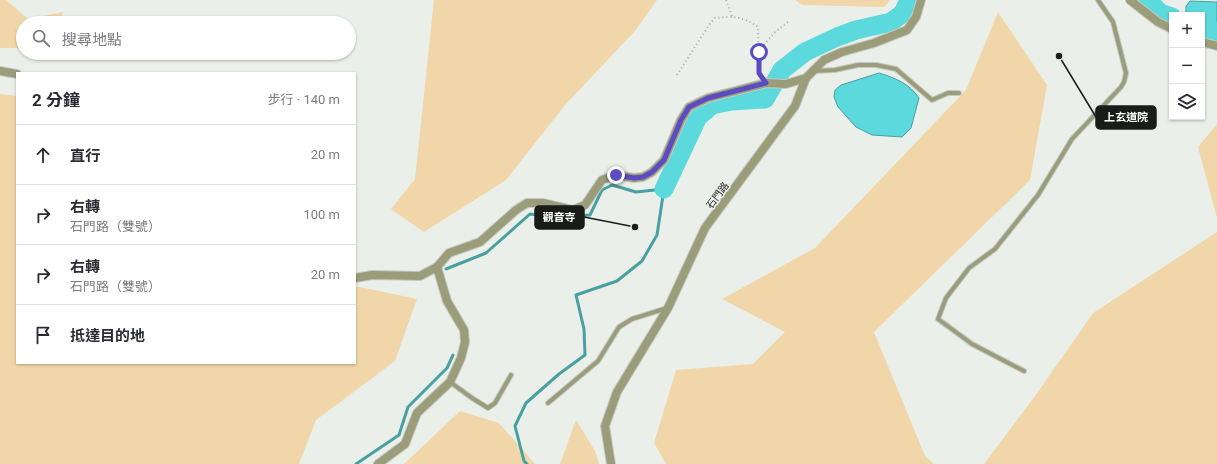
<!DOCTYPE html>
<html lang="zh-TW">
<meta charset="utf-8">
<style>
body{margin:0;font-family:Roboto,"Noto Sans TC",sans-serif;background:#f2f2f3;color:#2b2b33}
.controls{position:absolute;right:12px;top:12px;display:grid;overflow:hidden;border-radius:0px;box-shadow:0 1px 3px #0004}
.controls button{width:36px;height:36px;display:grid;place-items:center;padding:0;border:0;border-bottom:1px solid #e1e1e2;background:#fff;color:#2b2b33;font:20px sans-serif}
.stop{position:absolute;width:12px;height:12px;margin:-9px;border:3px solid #5c4bc3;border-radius:50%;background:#fff}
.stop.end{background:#5c4bc3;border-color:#fff;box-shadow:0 1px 4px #0008}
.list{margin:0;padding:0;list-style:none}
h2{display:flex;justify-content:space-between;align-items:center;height:52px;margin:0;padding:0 16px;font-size:17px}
h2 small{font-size:13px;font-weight:400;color:#7c7c81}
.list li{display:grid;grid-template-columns:26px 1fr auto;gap:12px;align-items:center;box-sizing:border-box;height:60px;padding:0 16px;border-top:1px solid #e1e1e2}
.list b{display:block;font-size:15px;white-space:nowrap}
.list p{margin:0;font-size:13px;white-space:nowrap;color:#7c7c81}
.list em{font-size:13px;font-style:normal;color:#7c7c81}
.icon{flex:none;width:22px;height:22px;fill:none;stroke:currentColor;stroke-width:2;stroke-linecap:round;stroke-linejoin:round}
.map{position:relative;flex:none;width:1217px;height:464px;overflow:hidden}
.search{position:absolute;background:#fff;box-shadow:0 1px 3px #0004;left:16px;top:16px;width:340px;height:44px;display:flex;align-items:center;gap:10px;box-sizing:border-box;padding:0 14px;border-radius:22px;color:#7c7c81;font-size:15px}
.panel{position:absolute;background:#fff;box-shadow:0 1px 3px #0004;left:16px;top:72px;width:340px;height:292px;border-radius:0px}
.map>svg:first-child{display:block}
.green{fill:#f0d6a8}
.water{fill:#5cd9dc;stroke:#48a0a2}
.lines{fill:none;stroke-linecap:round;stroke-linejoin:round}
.stream{stroke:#48a0a2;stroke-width:3}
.river{stroke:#5cd9dc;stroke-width:19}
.lane-casing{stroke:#c5cac4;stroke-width:6}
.street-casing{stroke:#c5cac4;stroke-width:10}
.path{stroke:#a3a8a2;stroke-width:2;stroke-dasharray:1 3;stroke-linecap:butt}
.lane{stroke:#9b9d7a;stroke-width:4}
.street{stroke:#9b9d7a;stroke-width:8}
.route{stroke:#5c4bc3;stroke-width:5}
.labels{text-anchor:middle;stroke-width:3;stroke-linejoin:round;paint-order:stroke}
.street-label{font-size:10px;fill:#1a1c19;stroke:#eaf0e9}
.leader{fill:none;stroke:#1a1c19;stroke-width:1.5}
.callout-dot{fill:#1a1c19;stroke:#eaf0e9;stroke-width:1.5}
.callout{fill:#1a1c19;stroke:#1a1c19;stroke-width:1.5}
.callout-label{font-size:11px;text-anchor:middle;font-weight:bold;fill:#fff}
</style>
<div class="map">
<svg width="1217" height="464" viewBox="0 0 1217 464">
<rect width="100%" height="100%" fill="#eaf0e9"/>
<g class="green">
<polygon points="0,0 6,0 28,19 63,12 60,23 23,23 23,48 0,48"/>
<polygon points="434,0 657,0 635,31 565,105 506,180 424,232 391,209 415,179"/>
<polygon points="795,0 890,0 884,7 802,5"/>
<polygon points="998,12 1047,85 1030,180 874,332 925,456 934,464 666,464 654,443 676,370 753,364 785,332 722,299 815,248 966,90"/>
<polygon points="0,94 17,96 17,363 355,363 355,286 417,299 395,361 316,420 299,464 0,464"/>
<polygon points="1217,124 1217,218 1198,147"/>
<polygon points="1217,232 1217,464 984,464 1035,396 1093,313"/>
<polygon points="460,411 499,423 535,464 404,464"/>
<polygon points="576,420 595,451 599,464 560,464"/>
</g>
<g class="water">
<polygon points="1190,1 1217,2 1217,27 1202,21 1202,15 1192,15 1186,12 1186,6"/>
<path d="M879,73C895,78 909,83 919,98L911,128L902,137L872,135L856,127L838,107L834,97L835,90L841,85Z"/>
</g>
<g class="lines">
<g class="stream">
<polyline points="446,269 486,253 530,214 558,217 590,215 602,190 612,185 636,192 664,189 657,235 642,261 617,281 576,295 584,329 585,355 559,374 526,403 515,426 524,461 527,464"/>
<polyline points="356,464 399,435 408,407 447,368 453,355"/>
</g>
<g class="river">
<polyline points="1148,0 1160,13 1172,17"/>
<polyline points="1202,27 1217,32"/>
<polyline points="664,189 698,117 712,105 732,101 765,99 782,70 805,52 837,37 856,30 891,22 903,13 909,0"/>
</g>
<g class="lane-casing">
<g id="lane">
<polyline points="814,71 835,70 858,65 876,65 896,69 932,100 948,93 959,93"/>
<polyline points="1024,371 972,344 938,319 946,298 969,268 995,249 1038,195 1072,139 1121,87 1124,82 1126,73 1113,22 1098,0"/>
<polyline points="450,382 472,398 488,408 495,403 511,375"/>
<polyline points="548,403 598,361 619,327 632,319 667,308"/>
</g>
</g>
<g class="street-casing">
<g id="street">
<polyline points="1130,0 1158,22 1172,29"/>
<polyline points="1202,42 1217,46"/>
<polyline points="0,71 17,74"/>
<polyline points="355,278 372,275 420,276 437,267"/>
<polyline points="378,464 405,444 417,413 450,382 461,358 465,342 464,330 447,301 437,267 449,253 480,242 516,210 527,203 543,203 573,210 585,205 602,180 616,175 634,178 643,177 652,172 664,160 681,120 689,107 708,98 766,83 786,84 806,78"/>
<polyline points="611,464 605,426 617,392 668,308 705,228 795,106 806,78 824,60 842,52 874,43 907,30 916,17 921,0"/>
</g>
</g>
<g class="path">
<polyline points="726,0 732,16"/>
<polyline points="759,51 774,33 788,22"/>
<path d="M677,75L709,25L715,18C734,16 742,16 758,27L759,73L760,75"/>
</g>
<use href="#lane" class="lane"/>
<use href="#street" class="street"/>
</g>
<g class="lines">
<polyline class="route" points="616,175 634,178 643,177 652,172 664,160 681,120 689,107 708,98 766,83 759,73 759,52"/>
</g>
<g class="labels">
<g class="street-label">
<text transform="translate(717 195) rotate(-53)" y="4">石門路</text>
</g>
</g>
<path class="leader" d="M1059 56L1096 117M635 227L584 217"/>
<g class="callout-dot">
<circle cx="1059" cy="56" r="4"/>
<circle cx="635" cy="227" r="4"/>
</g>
<g class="callout">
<rect x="1096" y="106" width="60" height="23" rx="4"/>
<rect x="535" y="206" width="49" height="23" rx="4"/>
</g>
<g class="callout-label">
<text x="1126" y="121">上玄道院</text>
<text x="559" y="221">觀音寺</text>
</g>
</svg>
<div class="controls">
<button>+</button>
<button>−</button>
<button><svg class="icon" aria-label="layers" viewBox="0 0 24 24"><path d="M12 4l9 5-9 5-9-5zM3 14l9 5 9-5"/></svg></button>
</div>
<div class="stop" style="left:759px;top:52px"></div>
<div class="stop end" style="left:616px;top:175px"></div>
<div class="search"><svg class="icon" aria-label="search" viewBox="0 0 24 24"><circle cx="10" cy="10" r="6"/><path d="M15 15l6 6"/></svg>搜尋地點</div>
<section class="panel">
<h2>2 分鐘<small>步行 · 140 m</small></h2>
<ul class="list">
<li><svg class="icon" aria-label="ahead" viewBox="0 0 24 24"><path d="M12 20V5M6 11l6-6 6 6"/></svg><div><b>直行</b></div><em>20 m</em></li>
<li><svg class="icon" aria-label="right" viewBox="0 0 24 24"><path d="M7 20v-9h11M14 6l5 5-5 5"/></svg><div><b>右轉</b><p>石門路（雙號）</p></div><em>100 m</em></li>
<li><svg class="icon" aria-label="right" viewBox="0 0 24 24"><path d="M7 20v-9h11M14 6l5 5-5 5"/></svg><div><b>右轉</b><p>石門路（雙號）</p></div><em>20 m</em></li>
<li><svg class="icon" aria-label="arrive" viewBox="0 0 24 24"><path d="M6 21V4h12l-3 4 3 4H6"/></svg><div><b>抵達目的地</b></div></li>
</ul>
</section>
</div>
